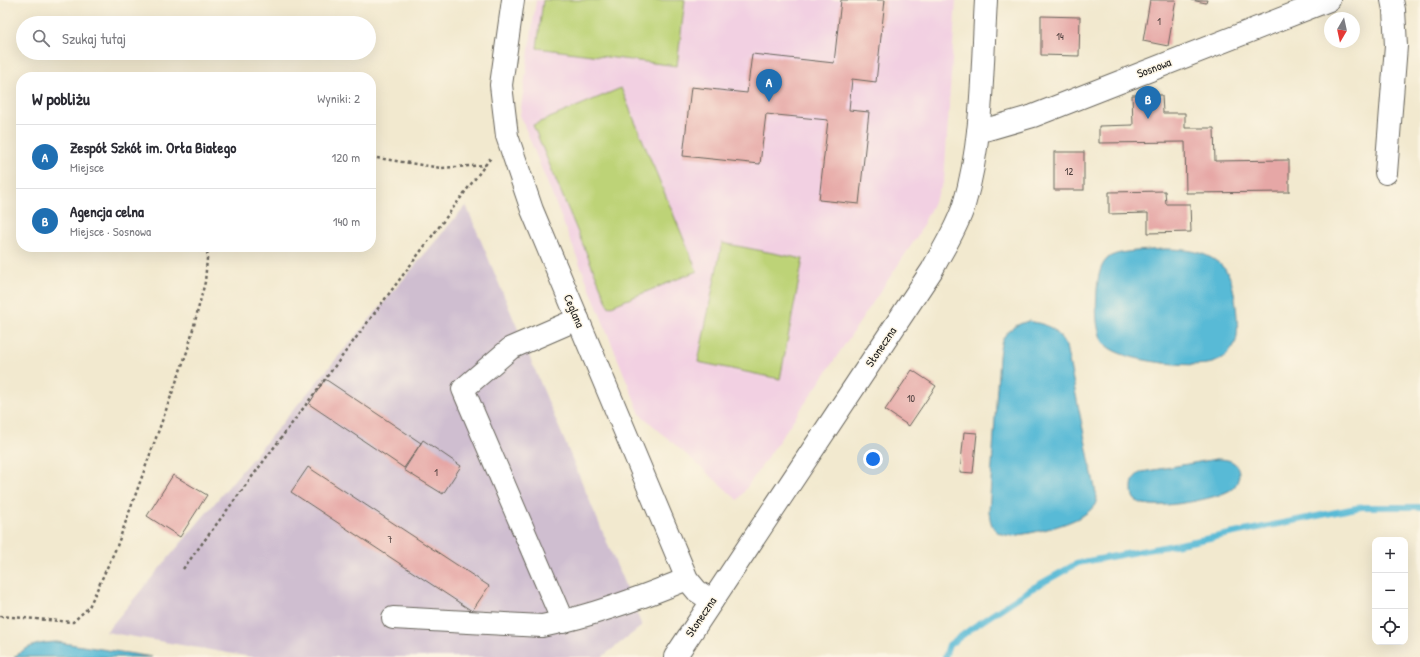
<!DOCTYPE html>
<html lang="pl">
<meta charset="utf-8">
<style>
body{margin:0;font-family:"Patrick Hand",sans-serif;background:#f2f2f3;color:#2b2b33}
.controls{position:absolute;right:12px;bottom:12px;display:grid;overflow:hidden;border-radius:8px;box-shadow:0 4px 16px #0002}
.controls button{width:36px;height:36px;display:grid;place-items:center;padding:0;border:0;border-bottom:1px solid #e1e1e2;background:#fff;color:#2b2b33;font:20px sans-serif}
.compass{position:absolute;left:1324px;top:12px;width:36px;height:36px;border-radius:50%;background:#fff;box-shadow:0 4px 16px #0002;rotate:189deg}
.you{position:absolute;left:873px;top:459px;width:14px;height:14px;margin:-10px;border:3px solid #fff;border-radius:50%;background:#1a73e8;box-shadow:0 0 0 6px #1a73e833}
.badge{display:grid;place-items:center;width:26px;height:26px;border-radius:50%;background:#1f6fb2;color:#fff;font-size:13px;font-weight:700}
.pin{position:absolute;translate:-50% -33px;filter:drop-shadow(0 1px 2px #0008)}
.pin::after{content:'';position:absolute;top:21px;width:14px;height:12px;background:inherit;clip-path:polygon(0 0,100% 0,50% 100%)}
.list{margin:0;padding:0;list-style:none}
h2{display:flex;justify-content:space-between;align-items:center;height:52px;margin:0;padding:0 16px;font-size:17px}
h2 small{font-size:13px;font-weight:400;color:#7c7c81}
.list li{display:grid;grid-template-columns:26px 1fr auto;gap:12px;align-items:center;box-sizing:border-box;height:64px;padding:0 16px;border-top:1px solid #e1e1e2}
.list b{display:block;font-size:15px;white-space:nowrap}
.list p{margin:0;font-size:13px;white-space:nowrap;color:#7c7c81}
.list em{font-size:13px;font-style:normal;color:#7c7c81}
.icon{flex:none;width:22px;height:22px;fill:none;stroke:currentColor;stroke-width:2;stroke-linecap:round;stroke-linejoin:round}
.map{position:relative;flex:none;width:1420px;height:657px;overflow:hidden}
.search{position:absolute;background:#fff;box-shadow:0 4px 16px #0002;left:16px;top:16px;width:360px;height:44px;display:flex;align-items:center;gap:10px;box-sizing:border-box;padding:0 14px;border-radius:22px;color:#7c7c81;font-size:15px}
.panel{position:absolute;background:#fff;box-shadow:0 4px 16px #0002;left:16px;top:72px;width:360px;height:180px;border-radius:16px}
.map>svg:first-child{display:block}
.built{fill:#f2d0e2}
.industrial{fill:#cfbed0}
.green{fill:#bdd377;stroke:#6c784a}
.water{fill:#58bad6;stroke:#3a6b79}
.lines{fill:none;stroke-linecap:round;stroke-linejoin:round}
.stream{stroke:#58bad6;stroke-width:6}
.building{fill:#e6a7a6}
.minor-casing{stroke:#67645b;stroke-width:24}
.path{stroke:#67645b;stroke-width:2.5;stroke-dasharray:3 3;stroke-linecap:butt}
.minor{stroke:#fff;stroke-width:22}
.labels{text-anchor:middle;stroke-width:3;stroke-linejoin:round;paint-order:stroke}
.number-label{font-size:10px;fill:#4e3f3e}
.street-label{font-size:12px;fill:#1c1c1c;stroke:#fcf5e5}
</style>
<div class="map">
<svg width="1420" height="657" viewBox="0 0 1420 657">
<rect width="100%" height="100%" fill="#fcf5e5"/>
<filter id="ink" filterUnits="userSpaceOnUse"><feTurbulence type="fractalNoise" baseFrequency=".025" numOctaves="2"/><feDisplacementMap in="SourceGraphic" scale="8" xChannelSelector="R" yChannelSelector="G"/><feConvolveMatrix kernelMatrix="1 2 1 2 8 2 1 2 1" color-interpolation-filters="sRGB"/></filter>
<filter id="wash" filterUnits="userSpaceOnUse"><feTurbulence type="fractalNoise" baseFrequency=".012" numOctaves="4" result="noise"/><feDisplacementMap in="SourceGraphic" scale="16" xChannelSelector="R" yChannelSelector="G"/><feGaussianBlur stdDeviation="0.9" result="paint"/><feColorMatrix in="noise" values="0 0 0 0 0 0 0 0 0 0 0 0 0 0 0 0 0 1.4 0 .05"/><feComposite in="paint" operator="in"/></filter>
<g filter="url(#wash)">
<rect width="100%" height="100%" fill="#f2e9cf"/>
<polygon class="built" points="536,0 956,0 944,181 918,235 819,383 738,500 640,414 520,115"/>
<polygon class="industrial" points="466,205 642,626 602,657 251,657 106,632"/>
<g class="green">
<polygon points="543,0 685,0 677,66 537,48"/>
<polygon points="621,88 697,271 609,307 533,125"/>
<polygon points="722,243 803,259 780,379 698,362"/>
</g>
<g class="water">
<path d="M1162,249C1183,249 1206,250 1222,266C1225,269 1229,274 1230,278C1235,290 1240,329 1236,341C1232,353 1219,363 1207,364C1185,367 1115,361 1103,342C1095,328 1096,306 1097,291C1098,279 1099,263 1111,256C1124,250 1148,251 1162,249Z"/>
<path d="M1028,321C1049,325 1055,327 1066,346L1097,498C1096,501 1096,504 1094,506C1081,524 1033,533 1012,536C995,534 991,529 989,512L999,357C1001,335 1007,328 1028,321Z"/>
<path d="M1216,459C1226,459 1238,460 1239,473C1239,478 1237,485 1232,489C1219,499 1147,513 1135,500C1132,497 1132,491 1132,486C1133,479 1135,475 1142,472Z"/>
<path d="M57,642L152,657H14C29,645 38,643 57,642Z"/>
</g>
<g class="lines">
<polyline class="stream" points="945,657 949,645 975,626 1031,589 1078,563 1195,541 1361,507 1420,507"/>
</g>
<g id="blocks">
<g class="building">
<polygon points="841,0 885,0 876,82 852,79 849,110 869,112 859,204 819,200 828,120 766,114 760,164 683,156 691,87 747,93 752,54 834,63"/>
<polygon points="1150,0 1176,0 1168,46 1143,41"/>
<polygon points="1191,0 1207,0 1206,3"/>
<polygon points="1041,16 1080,17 1079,56 1041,55"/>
<polygon points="1132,95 1162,95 1163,113 1185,113 1185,128 1214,128 1215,161 1289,160 1289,192 1186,193 1185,142 1099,143 1099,126 1133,125"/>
<rect x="1054" y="152" width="30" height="38"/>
<polygon points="1165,191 1166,204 1190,204 1191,232 1148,233 1148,213 1109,214 1109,192"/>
<polygon points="912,370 936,386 909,426 885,410"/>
<polygon points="325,379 421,443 404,468 309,404"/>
<polygon points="964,432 977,433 973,473 960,472"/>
<polygon points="423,440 461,466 443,494 404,470"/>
<polygon points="308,467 489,586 472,611 291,492"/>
<polygon points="173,475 207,495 180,537 147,516"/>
</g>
</g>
</g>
<g filter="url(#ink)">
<use href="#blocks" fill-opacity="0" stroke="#67645b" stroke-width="1"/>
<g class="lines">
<g class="minor-casing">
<g id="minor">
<polyline points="513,0 501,85 507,136 532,210 687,579 697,591 712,601"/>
<polyline points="978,132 1033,116 1329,0"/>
<polyline points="1386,173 1396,46 1394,10 1392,0"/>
<path d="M393,618L542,626C592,616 640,598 687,579"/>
<polyline points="563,622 463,389 511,348 578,319"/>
<path d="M675,657L932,270C943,249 957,228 964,205C983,141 982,67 986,0"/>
</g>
</g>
<g class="path">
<polyline points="371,157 441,168 485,165"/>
<polyline points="183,569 492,156"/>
<polyline points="0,616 73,622 89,607 117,546 188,349 205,282 208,247"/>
</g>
<use href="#minor" class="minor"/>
</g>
</g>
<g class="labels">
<g class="number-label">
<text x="1159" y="25">1</text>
<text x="1060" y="40">14</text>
<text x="1069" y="175">12</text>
<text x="911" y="402">10</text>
<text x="436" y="476">1</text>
<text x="390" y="543">7</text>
</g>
<g class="street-label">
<text transform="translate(1154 68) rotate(-21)" y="4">Sosnowa</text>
<text transform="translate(574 311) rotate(67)" y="4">Ceglana</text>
<text transform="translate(881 347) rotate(-56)" y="4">Słoneczna</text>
<text transform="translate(701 617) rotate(-56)" y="4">Słoneczna</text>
</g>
</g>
</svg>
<div class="controls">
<button>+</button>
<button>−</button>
<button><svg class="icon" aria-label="locate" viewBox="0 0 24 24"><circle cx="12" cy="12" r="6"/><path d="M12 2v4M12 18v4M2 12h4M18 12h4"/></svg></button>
</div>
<svg class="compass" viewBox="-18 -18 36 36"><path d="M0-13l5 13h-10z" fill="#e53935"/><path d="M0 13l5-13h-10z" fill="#7c7c81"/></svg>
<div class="you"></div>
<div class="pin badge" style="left:769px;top:102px">A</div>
<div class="pin badge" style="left:1148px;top:119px">B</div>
<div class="search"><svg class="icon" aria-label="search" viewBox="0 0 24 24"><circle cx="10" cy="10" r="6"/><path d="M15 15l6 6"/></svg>Szukaj tutaj</div>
<section class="panel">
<h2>W pobliżu<small>Wyniki: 2</small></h2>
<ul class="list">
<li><span class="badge">A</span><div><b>Zespół Szkół im. Orła Białego</b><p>Miejsce</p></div><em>120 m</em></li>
<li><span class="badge">B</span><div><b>Agencja celna</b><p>Miejsce · Sosnowa</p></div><em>140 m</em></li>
</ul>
</section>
</div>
